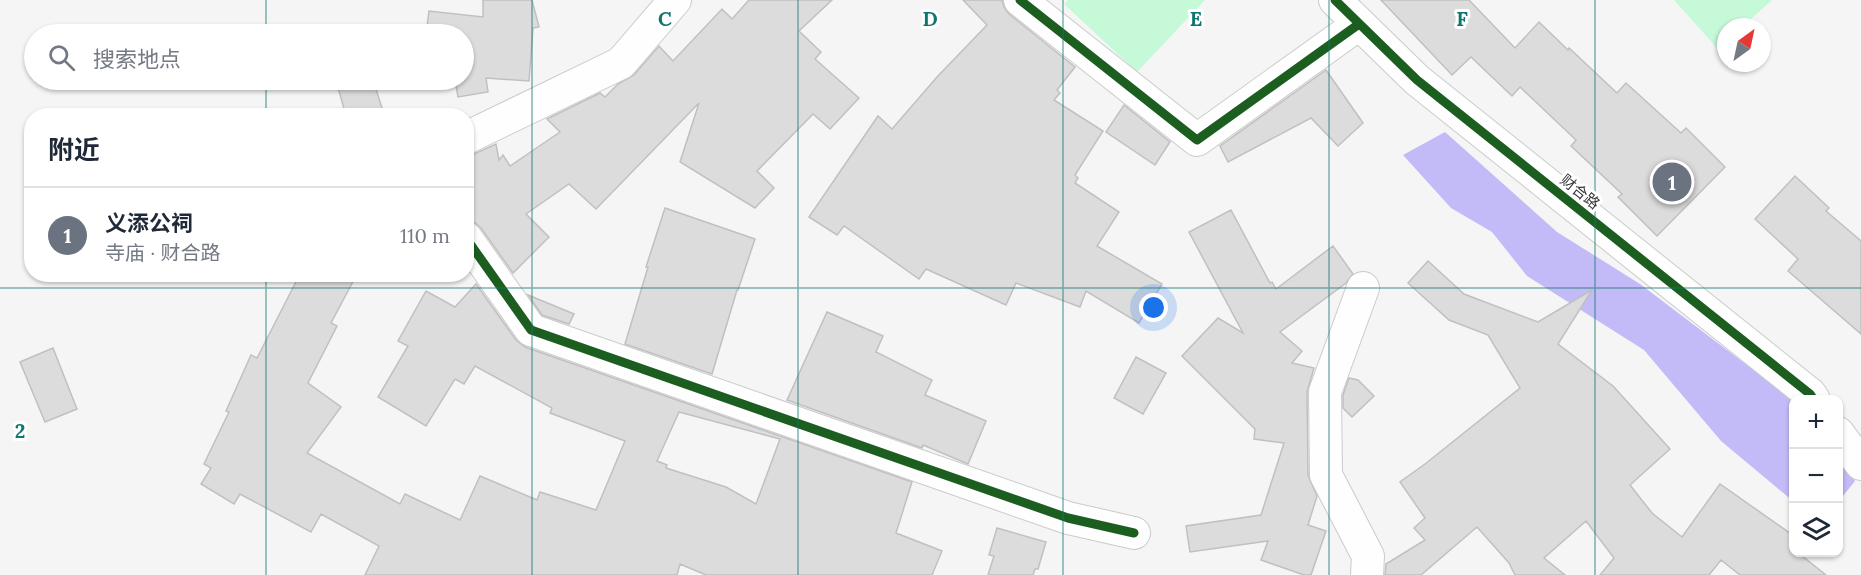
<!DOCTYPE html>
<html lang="zh">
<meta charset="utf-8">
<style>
body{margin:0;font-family:Lora,"Noto Sans SC",serif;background:#f2f2f3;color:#1f2937}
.controls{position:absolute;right:18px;bottom:18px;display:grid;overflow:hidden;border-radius:12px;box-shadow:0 2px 4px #0004}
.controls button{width:54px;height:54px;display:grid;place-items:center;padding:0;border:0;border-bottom:2px solid #e0e1e3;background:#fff;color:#1f2937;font:30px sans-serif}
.compass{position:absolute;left:1717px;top:18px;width:54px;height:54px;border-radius:50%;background:#fff;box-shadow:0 2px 4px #0004;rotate:33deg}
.you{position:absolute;left:1154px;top:308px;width:21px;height:21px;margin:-15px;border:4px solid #fff;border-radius:50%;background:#1a73e8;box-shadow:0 0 0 9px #1a73e833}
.badge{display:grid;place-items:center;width:39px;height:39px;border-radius:50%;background:#2563eb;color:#fff;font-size:20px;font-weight:700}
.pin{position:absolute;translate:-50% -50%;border:3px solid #fff;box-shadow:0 2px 6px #0006}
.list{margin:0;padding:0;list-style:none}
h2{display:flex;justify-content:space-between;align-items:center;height:78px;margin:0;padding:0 24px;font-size:26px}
h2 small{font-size:20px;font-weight:400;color:#747a83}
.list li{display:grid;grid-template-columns:39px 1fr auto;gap:18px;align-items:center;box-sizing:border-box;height:96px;padding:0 24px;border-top:2px solid #e0e1e3}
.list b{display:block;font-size:22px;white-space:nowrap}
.list p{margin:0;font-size:20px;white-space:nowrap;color:#747a83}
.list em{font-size:20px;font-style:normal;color:#747a83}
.icon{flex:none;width:33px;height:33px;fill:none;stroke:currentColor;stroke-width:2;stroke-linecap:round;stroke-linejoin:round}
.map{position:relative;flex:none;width:1861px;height:575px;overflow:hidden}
.search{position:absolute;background:#fff;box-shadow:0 2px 4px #0004;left:24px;top:24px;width:450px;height:66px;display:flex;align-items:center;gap:15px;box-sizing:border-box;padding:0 21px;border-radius:33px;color:#747a83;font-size:22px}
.panel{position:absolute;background:#fff;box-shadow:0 2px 4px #0004;left:24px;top:108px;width:450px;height:174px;border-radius:24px}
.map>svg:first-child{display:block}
.green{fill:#c5f9d8}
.water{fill:#c3baf8}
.building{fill:#dcdcdd;stroke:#c0c0c1;stroke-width:1.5;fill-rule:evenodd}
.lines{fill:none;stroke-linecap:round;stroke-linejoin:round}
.minor-casing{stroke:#cbcbcc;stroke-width:34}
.minor{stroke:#fefefe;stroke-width:32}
.cycleway-casing{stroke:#fff;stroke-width:13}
.cycleway{stroke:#1b5e20;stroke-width:9}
.grid{fill:none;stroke:#0f766e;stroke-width:1.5;stroke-opacity:0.55}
.labels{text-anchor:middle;stroke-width:6;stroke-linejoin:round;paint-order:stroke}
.street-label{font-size:15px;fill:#353536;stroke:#fff}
.grid-label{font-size:20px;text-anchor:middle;font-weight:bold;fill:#0f766e;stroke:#fff;stroke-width:6;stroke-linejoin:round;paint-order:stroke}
</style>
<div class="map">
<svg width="1861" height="575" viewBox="0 0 1861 575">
<rect width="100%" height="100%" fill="#f5f5f6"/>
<g class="green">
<polygon points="1068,0 1205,0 1137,72 1064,4"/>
<polygon points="1674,0 1772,0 1742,27 1726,27 1726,42 1718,49"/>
</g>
<g class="water">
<polygon points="1445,132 1557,232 1640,284 1793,400 1793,501 1721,441 1644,350 1527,276 1492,232 1451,208 1403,155"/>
<polygon points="1839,459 1855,481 1839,501"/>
</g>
<g class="building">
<polygon points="483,0 532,0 539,27 533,28 529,81 486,78 488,92 458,97 455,80 434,84 433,80 464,80 464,34 426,34 429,11 483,17"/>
<polygon points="749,0 832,0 799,31 821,52 815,59 859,98 830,129 813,114 757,171 774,188 755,208 680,162 699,103 596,209 569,184 526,214 549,237 513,273 481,228 466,215 466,156 474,154 496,144 499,160 503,155 510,166 560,132 547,119 600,93 605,97 618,84 634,75 659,46 673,61 722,9 732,19"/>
<polygon points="963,0 1002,0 1004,7 1009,14 1075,67 1057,90 1060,93 1054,100 1103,131 1075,175 1078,178 1075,183 1119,212 1097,246 1162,284 1139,323 1086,291 1080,307 1016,283 1006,305 926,269 919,279 844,226 837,235 809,217 878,116 892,129 937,77 987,25"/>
<polygon points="1381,0 1469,0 1515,48 1539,22 1568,50 1569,48 1617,93 1626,83 1681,133 1686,128 1725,167 1657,236 1618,197 1622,194 1571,146 1576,140 1520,87 1512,96 1471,57 1452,75"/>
<polygon points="1326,70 1363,123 1338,146 1311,118 1228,162 1220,146"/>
<polygon points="336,80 373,80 383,111 368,116 346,116"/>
<polygon points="1124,105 1170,142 1155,165 1106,132"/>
<polygon points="1795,176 1829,208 1826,211 1861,241 1861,334 1788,271 1798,259 1755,219"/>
<polygon points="665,208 755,239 738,290 737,290 712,374 625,344 648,267 646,267"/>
<polygon points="1231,210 1270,283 1272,282 1276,289 1333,246 1353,274 1346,283 1280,332 1302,351 1292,363 1314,368 1307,392 1308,475 1317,496 1308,525 1326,531 1311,575 1304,575 1261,560 1268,541 1190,552 1186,526 1261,515 1284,443 1254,439 1255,429 1182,356 1218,318 1243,333 1189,232"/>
<polygon points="1428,261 1464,294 1538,322 1592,290 1558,344 1613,386 1670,449 1630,485 1652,513 1682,537 1720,484 1794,536 1794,552 1797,552 1826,575 1740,575 1721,560 1709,575 1600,575 1614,558 1586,521 1544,558 1565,575 1515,575 1509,563 1477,527 1421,575 1385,575 1386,564 1425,540 1414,528 1425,518 1400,482 1425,464 1520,388 1488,335 1449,320 1408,283"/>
<path d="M300,274H357L331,323L337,326L308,383L341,407L307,453L400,504L405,494L460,520L480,476L537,500L540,492L596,510L625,441L550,413L552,408L475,366L464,384L455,379L426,426L378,397L408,346L398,341L426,291L455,307L476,284L516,340L525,347L912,482L896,533L942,551L932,575H706L680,564L677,575H365L379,546L321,514L311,532L240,494L234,504L201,484L211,468L204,464L229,412L226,411L251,355L257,358ZM679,412L780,439L756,504L726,487L666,468L667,465L657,461Z"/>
<polygon points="528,295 574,314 569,324 542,315"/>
<polygon points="827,312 883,336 876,352 932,380 925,395 986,421 968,464 923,445 922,448 787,400"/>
<polygon points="53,348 77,409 45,422 20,362"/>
<polygon points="1136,357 1166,373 1143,414 1114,398"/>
<polygon points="1349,378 1358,380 1374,396 1352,417 1343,408 1343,395"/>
<polygon points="997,528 1046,542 1038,569 1035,569 1033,575 988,575 994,556 989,555"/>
</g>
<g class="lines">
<g class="minor-casing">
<g id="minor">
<polyline points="1020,0 1197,140 1359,24"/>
<polyline points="1335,0 1417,80 1810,394 1814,400"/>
<polyline points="466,138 621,63 675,0"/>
<polyline points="466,238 531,330 1068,518 1134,533"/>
<polyline points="1363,288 1325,392 1326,475 1368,556 1367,575"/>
<polyline points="1838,433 1861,464"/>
</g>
</g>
<use href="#minor" class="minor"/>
<g class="cycleway-casing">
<g id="cycleway">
<polyline points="1020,0 1197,140 1359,24"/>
<polyline points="1335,0 1417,80 1810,394 1814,400"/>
<polyline points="466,238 531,330 1068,518 1134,533"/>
</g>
</g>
<use href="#cycleway" class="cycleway"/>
</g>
<path class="grid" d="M266,0V34M532,0V575M798,0V575M1063,0V575M1329,0V575M1595,0V575M266,80V116M266,274V575M0,288H1861"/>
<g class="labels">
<g class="street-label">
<text transform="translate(1580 192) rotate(39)" y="5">财合路</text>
</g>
</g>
<g class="grid-label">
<text x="665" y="26">C</text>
<text x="930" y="26">D</text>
<text x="1196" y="26">E</text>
<text x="1462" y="26">F</text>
<text x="20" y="438">2</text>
</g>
</svg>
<div class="controls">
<button>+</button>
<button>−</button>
<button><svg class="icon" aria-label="layers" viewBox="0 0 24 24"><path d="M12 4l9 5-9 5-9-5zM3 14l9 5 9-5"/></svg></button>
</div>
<svg class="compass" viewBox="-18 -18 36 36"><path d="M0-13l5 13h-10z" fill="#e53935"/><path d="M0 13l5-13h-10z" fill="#747a83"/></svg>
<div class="you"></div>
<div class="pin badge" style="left:1672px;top:182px;background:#6b7280">1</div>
<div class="search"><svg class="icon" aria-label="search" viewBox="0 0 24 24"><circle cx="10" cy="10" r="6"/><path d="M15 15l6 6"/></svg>搜索地点</div>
<section class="panel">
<h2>附近<small></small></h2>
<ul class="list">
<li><span class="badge" style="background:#6b7280">1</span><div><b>义添公祠</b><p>寺庙 · 财合路</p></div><em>110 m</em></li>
</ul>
</section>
</div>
